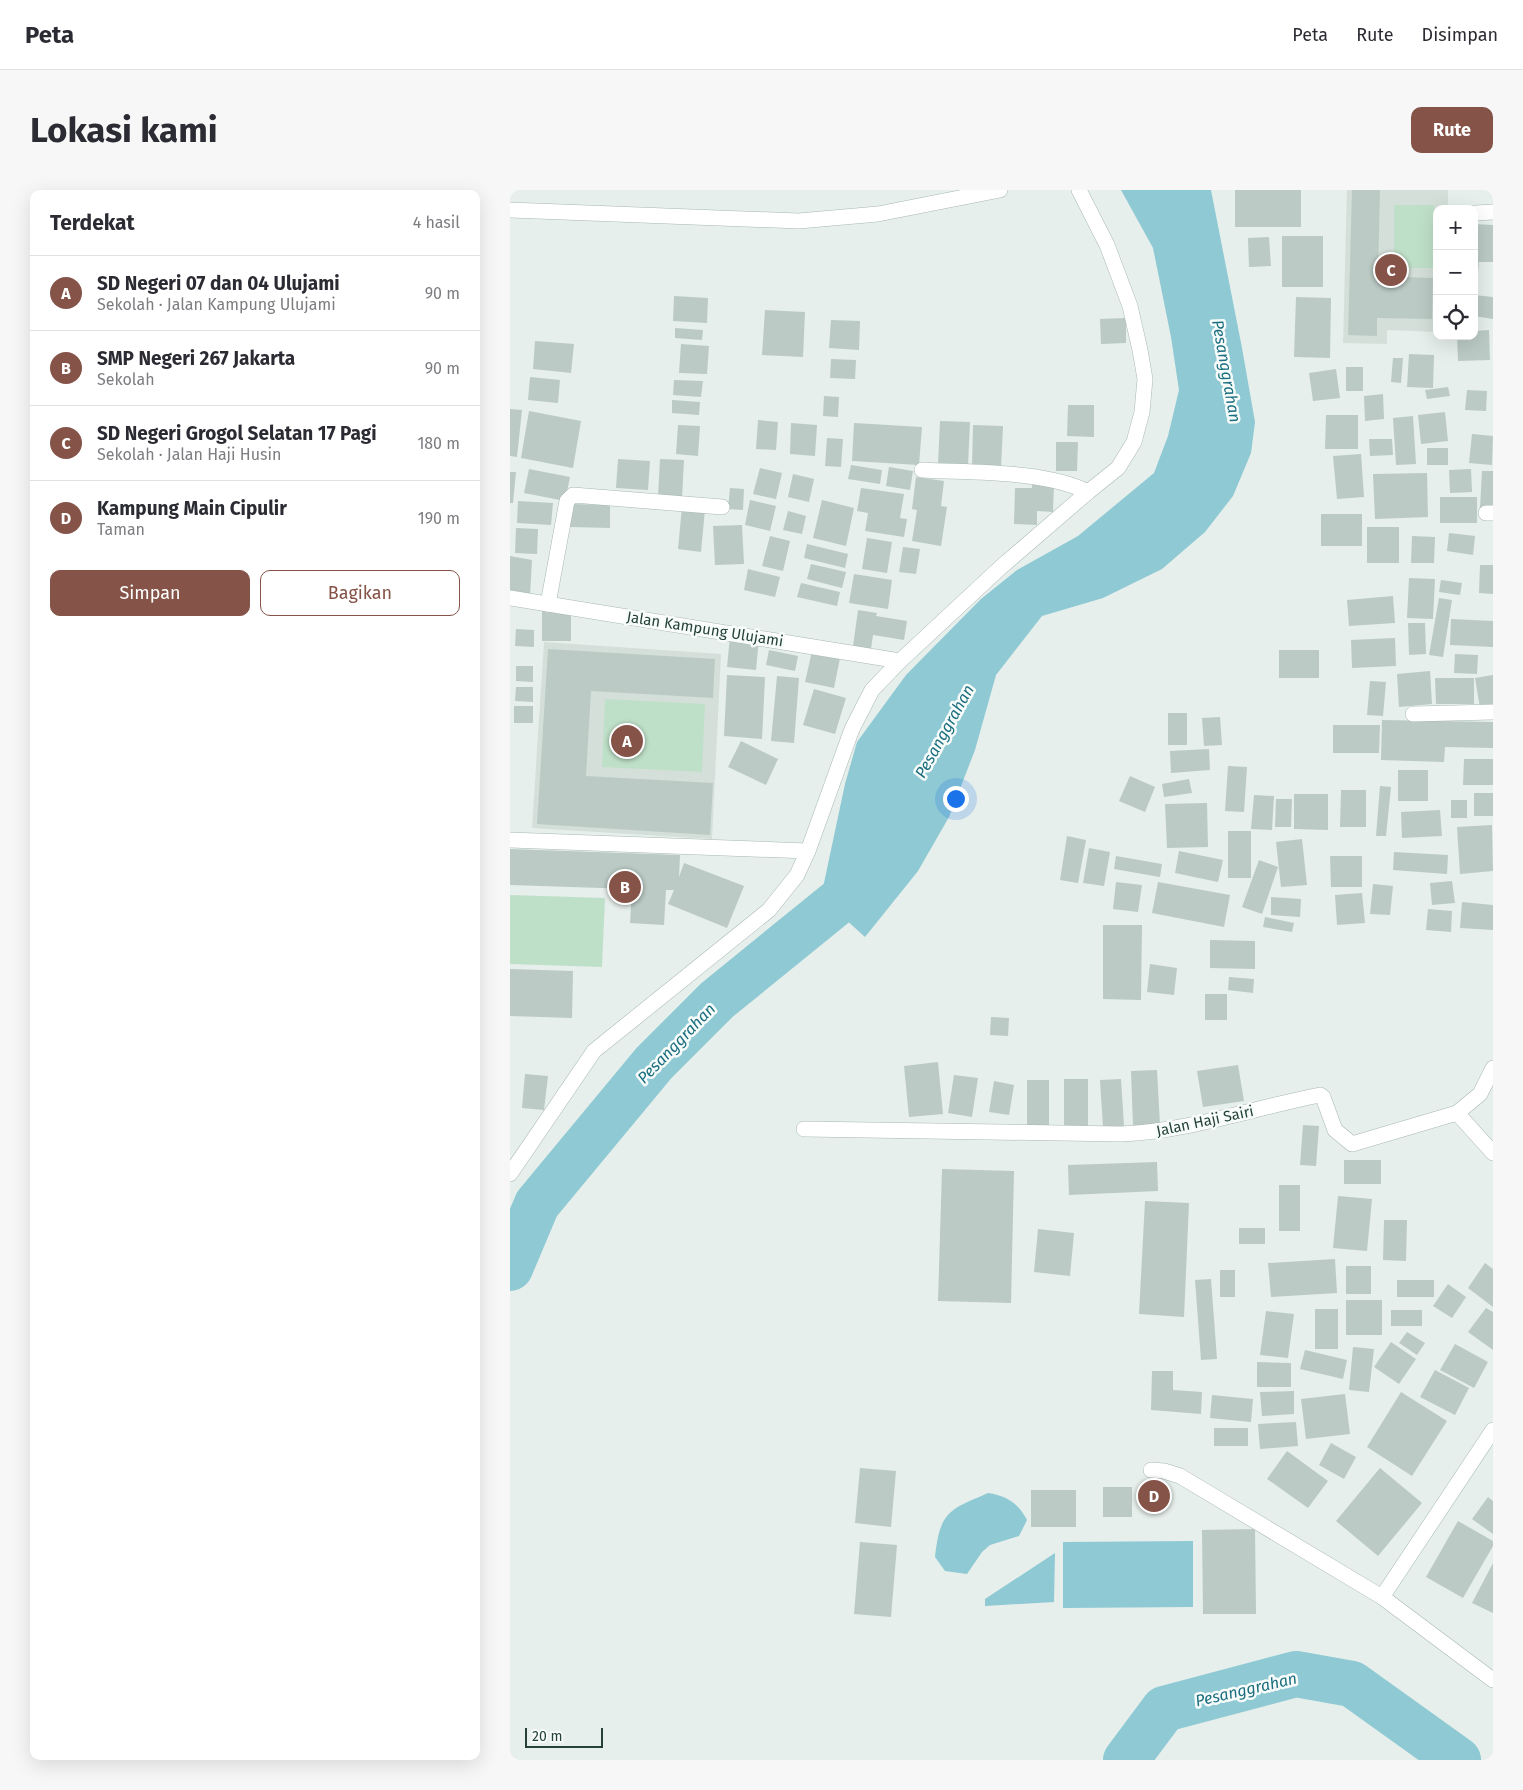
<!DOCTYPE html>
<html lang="id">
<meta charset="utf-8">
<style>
body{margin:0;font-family:"Fira Sans",sans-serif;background:#f7f7f7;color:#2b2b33}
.controls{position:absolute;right:15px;top:15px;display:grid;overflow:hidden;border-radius:10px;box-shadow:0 5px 20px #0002}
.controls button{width:45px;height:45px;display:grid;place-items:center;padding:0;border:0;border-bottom:1px solid #e1e1e2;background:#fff;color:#2b2b33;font:25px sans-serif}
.scale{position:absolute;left:15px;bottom:12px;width:78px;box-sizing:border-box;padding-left:5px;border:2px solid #24423a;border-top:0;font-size:14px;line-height:18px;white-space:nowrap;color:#24423a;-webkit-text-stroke:4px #f7fbf9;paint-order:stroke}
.you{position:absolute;left:445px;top:608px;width:18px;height:18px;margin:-12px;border:4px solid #fff;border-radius:50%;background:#1a73e8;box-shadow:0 0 0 8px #1a73e833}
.badge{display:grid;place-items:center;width:32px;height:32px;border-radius:50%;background:#855347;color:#fff;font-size:16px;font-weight:700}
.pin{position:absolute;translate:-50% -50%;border:2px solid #fff;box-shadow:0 1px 5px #0006}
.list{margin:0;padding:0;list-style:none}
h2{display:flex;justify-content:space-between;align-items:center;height:65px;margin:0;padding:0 20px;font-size:21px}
h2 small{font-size:16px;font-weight:400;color:#7c7c81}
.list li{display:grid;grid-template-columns:32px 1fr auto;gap:15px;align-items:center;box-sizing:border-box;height:75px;padding:0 20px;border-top:1px solid #e1e1e2}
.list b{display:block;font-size:19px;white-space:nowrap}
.list p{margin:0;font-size:16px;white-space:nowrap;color:#7c7c81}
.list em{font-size:16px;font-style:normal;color:#7c7c81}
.actions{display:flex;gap:10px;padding:15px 20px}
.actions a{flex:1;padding:11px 0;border:1px solid #855347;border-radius:10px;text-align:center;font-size:18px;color:#855347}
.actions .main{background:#855347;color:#fff}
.icon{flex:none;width:28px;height:28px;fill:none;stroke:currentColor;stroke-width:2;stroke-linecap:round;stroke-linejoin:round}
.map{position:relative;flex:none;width:983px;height:1570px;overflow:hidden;border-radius:10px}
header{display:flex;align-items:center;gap:30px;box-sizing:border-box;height:70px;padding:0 25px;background:#fff;border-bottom:1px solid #e1e1e2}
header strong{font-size:24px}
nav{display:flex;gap:28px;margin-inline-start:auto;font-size:18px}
.intro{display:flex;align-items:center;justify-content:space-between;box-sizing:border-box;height:120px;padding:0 30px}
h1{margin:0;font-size:35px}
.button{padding:12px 22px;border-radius:10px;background:#855347;color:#fff;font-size:18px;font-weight:700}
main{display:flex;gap:30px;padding:0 30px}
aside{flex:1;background:#fff;border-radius:10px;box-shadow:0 5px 20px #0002}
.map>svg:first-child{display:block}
.built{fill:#d4dfda}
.green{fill:#bfe0c8}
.water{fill:#8ec9d4}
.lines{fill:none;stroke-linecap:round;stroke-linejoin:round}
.river{stroke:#8ec9d4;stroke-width:46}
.building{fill:#bbcac4}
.minor-casing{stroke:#a8b8b2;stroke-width:16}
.minor{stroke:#fff;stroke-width:15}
.labels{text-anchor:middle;stroke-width:5;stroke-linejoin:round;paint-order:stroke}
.street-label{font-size:15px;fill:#24423a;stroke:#f7fbf9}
.water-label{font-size:16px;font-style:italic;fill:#1c6f80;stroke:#f7fbf9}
</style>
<header>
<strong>Peta</strong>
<nav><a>Peta</a><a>Rute</a><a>Disimpan</a></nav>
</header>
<div class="intro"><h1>Lokasi kami</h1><a class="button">Rute</a></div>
<main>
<aside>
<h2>Terdekat<small>4 hasil</small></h2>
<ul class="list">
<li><span class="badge">A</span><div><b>SD Negeri 07 dan 04 Ulujami</b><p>Sekolah · Jalan Kampung Ulujami</p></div><em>90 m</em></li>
<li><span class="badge">B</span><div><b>SMP Negeri 267 Jakarta</b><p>Sekolah</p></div><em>90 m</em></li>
<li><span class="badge">C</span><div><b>SD Negeri Grogol Selatan 17 Pagi</b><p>Sekolah · Jalan Haji Husin</p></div><em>180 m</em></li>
<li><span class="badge">D</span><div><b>Kampung Main Cipulir</b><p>Taman</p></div><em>190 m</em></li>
</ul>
<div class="actions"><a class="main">Simpan</a><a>Bagikan</a></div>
</aside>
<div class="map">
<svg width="983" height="1570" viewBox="0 0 983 1570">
<rect width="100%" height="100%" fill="#e6efeb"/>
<g class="built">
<polygon points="837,0 938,0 938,19 927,19 927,142 877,140 877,154 833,153"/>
<polygon points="34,452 211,464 202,649 22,638"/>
</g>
<g class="green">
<polygon points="884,15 924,15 923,78 884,78"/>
<polygon points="95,509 195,514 192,582 92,577"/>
<polygon points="0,705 95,708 92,777 0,774"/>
</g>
<g class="water">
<polygon points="611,0 701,0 732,158 745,232 741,263 723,306 695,342 652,379 593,408 532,426 486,485 465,560 439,627 408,681 355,747 311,707 335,594 347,552 396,485 471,409 507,380 568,346 644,283 658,246 669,200 661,147 643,58"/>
<path d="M478,1303C497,1306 508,1313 517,1330L509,1346L480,1355L472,1362L457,1384L435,1381L425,1367C430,1321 439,1320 478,1303Z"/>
<polygon points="683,1351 683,1417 553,1418 553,1352"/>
<polygon points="545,1363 544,1412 475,1416 475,1409"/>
</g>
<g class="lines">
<g class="river">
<polyline points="0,1078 27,1014 144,873 207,810 366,681 368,676"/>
<polyline points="616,1570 654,1519 786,1484 842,1494 948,1570"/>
</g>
</g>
<g class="building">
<rect x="725" y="0" width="66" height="37"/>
<polygon points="842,0 870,0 868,86 923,88 922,129 867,128 867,146 838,145"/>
<polygon points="964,34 983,35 983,72 969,72 966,102 964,102"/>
<rect x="772" y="46" width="41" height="51"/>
<polygon points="759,47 761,76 739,77 738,48"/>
<polygon points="964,105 983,107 983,129 964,126"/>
<polygon points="164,106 198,108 197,133 163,131"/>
<polygon points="786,107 821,108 820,168 784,167"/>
<polygon points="255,120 295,122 293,167 252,165"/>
<polygon points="616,128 616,153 591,154 590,129"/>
<polygon points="321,130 350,131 349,160 319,158"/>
<polygon points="165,138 193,140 192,150 165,148"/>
<polygon points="979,140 980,170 948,171 947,146 964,146 964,141"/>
<polygon points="25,151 64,154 61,183 23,179"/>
<polygon points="171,154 199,156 197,184 169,183"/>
<polygon points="899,164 924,165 923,198 897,197"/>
<polygon points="883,168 893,168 891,193 881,192"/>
<polygon points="321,169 346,170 345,189 320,188"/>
<rect x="836" y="177" width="17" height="24"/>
<polygon points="826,179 830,208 803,211 799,183"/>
<polygon points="20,187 50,190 48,213 18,210"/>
<polygon points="164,190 193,191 191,207 163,205"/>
<polygon points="938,197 940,206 917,209 915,200"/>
<polygon points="957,200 977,201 976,221 955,220"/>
<polygon points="873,204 874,229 855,231 854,206"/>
<polygon points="314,206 329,207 328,227 313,226"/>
<polygon points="162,210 190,212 189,225 162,223"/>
<polygon points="558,215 584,215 584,247 557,246"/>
<polygon points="0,219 12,220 7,267 0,266"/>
<polygon points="19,221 71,231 63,278 11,268"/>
<polygon points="935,222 938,251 911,254 908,225"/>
<polygon points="816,225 848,225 848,259 815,259"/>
<polygon points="903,226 906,274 886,275 883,228"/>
<polygon points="248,230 268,232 266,260 246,259"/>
<polygon points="430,231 460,232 458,276 428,275"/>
<polygon points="281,233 307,235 305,266 280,264"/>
<polygon points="344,233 412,237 409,275 342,271"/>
<polygon points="168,235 190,236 188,266 166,264"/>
<polygon points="463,235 493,236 491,278 462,277"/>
<polygon points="962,244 983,246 982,275 959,273"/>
<polygon points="317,248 333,249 331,277 315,276"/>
<polygon points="859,249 882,249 883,265 860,266"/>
<polygon points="546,252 568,252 567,281 546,281"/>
<rect x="917" y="258" width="21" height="17"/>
<polygon points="851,264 854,307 827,309 823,266"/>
<polygon points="108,269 140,271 138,300 106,298"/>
<polygon points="150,269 174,270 172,308 148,307"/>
<polygon points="341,275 372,280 370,294 338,289"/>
<polygon points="379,277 403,281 400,300 376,296"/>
<polygon points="250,278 272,283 266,309 243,304"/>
<polygon points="19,279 60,287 55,311 14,303"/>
<polygon points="961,279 962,302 940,303 939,280"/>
<polygon points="972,281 983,281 983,318 970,318"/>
<polygon points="0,282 6,282 3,313 0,313"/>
<polygon points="917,283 918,327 865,329 863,284"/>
<polygon points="283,284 304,289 299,312 278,307"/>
<polygon points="406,287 434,291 431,316 437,317 431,356 402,351 407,320 402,319"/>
<polygon points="522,292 544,292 543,322 527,321 527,335 504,334 505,298 522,298"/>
<polygon points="220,298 234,299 233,320 218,319"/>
<polygon points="351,298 394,304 390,328 397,329 394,347 355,341 358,323 347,321"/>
<rect x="930" y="307" width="37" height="26"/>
<polygon points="240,310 266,316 260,341 235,335"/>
<polygon points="312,310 344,318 336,356 303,348"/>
<polygon points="8,311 43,313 41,335 7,333"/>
<polygon points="61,314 100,315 100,338 60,337"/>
<polygon points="172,317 195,319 191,362 168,359"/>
<polygon points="278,321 296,326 292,344 273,340"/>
<rect x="811" y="324" width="41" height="32"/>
<polygon points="232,335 234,374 205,375 203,336"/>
<rect x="857" y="337" width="32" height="36"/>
<polygon points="6,338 28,339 27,364 5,363"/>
<polygon points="939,343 965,346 963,365 937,361"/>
<polygon points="260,346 280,351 273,381 252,376"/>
<polygon points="902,346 925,347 924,373 901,373"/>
<polygon points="357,348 382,352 377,383 352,379"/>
<polygon points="297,354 338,364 335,378 294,368"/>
<polygon points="393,357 410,359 406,384 389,382"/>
<polygon points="0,366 22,370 20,406 0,403"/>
<polygon points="301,374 336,382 332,398 297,389"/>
<polygon points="970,375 983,375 983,404 969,403"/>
<polygon points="238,379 270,387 265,407 234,400"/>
<polygon points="344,384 382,390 378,419 339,413"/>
<polygon points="899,388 925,389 923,429 897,428"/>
<polygon points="931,390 952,393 950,405 929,402"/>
<polygon points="291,393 330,402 327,416 287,407"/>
<polygon points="883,406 885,433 839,436 837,410"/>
<polygon points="929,408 942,410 933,467 919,465"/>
<polygon points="32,419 61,420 61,451 32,451"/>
<polygon points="348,420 367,423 366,426 397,431 394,450 363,445 361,459 343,456"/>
<polygon points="941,429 983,431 983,457 940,455"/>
<polygon points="898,433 915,433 916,464 899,465"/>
<polygon points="6,439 24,440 24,457 5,456"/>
<polygon points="220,446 249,448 246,480 217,477"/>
<polygon points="885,448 886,476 842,478 841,450"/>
<polygon points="303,457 331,463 324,498 295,492"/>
<polygon points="38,459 205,469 203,508 81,501 76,586 203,593 200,645 27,634"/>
<polygon points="259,460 288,466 285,481 256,475"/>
<rect x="769" y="460" width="40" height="28"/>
<polygon points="945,464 968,465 967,484 944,483"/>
<polygon points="6,476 23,476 23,492 6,491"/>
<polygon points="920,481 922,514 889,517 887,484"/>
<polygon points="217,485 255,487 252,549 214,546"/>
<polygon points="983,485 983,516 970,518 965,488"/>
<polygon points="267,486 289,488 284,553 261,551"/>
<polygon points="925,488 964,488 964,514 926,514"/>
<polygon points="860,491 876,492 873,526 857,525"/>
<polygon points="6,497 23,497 23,512 5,511"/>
<polygon points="304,499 336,508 325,544 293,535"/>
<rect x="4" y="516" width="19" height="17"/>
<rect x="658" y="523" width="19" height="32"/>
<polygon points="710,527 712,555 694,556 692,528"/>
<polygon points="872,530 983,532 983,558 935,557 934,572 871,570"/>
<polygon points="823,535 870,535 869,563 823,563"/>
<polygon points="231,551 268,569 256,595 218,577"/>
<polygon points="699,559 700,580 661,583 660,561"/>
<polygon points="954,569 983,569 983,595 953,595"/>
<polygon points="718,576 737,577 734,622 715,621"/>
<rect x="888" y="580" width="30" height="31"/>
<polygon points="620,586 645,597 635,622 609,611"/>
<polygon points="679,589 682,603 654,607 652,594"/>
<polygon points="870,596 881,597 876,646 866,646"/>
<polygon points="831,600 856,600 856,637 830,637"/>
<rect x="964" y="603" width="19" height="23"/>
<polygon points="784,604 818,604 818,640 784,639"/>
<polygon points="744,605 764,606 762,640 741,639"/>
<polygon points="766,609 782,609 781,637 765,637"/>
<rect x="941" y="610" width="16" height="18"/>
<polygon points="697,613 698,657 657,658 655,614"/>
<polygon points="930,620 932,646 892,648 891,622"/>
<polygon points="982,635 983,681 950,684 947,637"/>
<rect x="718" y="641" width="23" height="47"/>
<polygon points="557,646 576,650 568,693 550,690"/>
<polygon points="792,649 797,695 771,697 766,652"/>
<polygon points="579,658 600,662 594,696 573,693"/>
<polygon points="0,659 170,665 169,687 174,673 234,696 217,738 158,714 164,700 156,700 154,735 120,733 122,699 0,695"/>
<polygon points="669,661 713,670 708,692 665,683"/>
<polygon points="884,662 938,665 937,684 883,680"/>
<polygon points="606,666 652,674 650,687 604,679"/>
<polygon points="820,666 852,666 852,697 821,697"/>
<polygon points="749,670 768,677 752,724 732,717"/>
<polygon points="942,691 945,713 922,715 920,693"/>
<polygon points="606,692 632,695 628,722 603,719"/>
<polygon points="648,692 720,705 714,737 642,723"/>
<polygon points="863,694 883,696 880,725 860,724"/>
<polygon points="852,703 855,733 827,735 825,705"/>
<polygon points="761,707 791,709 790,727 761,725"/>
<polygon points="952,712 983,715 983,740 950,738"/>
<polygon points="918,719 942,721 941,742 916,740"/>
<polygon points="755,727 784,733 782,742 753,737"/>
<polygon points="593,735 632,735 631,810 593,809"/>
<polygon points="700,750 745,751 745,779 700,778"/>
<polygon points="640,774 667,778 664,805 637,802"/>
<polygon points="0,779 63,781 62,828 0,826"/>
<polygon points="719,787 744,789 743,803 718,800"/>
<rect x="695" y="804" width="22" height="26"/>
<polygon points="481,827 499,828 498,846 480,845"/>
<polygon points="428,872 433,924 399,927 394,876"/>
<polygon points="728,875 734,911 693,917 687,881"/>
<polygon points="647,880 650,935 623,936 621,881"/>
<polygon points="15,884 38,886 34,920 12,918"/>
<polygon points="444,885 468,888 462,927 438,923"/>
<rect x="554" y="889" width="24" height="48"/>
<polygon points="611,889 614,936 593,937 590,890"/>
<rect x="517" y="890" width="22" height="45"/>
<polygon points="484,891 504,895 499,925 479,922"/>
<polygon points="793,935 809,936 806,976 790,975"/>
<rect x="834" y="970" width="37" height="24"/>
<polygon points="647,972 648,1001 559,1005 558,975"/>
<polygon points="432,979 504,981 501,1113 428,1111"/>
<rect x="769" y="995" width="21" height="46"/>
<polygon points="828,1006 862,1009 857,1061 823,1058"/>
<polygon points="635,1011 679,1013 674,1127 629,1124"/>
<polygon points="874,1030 897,1030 896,1071 873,1070"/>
<rect x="729" y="1038" width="26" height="16"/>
<polygon points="528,1039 564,1043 560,1086 524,1082"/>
<polygon points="825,1069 827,1103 761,1107 758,1073"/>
<polygon points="975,1073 983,1079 983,1117 958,1098"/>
<rect x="836" y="1076" width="25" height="28"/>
<rect x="710" y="1080" width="15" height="27"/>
<polygon points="701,1089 707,1169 691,1170 685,1090"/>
<rect x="887" y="1090" width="37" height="17"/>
<polygon points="938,1094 956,1107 942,1128 923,1116"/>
<rect x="836" y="1110" width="36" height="35"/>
<polygon points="976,1118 983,1122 983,1160 958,1142"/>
<rect x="805" y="1119" width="23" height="40"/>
<rect x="881" y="1120" width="31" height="16"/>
<polygon points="756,1121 784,1124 778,1168 750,1165"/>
<polygon points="897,1142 915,1153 907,1165 889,1153"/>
<polygon points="881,1152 906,1169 889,1194 864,1177"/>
<polygon points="945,1154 978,1172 964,1198 930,1180"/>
<polygon points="843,1157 864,1159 859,1202 839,1200"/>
<polygon points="795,1160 837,1170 833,1189 790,1179"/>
<polygon points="747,1172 781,1173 781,1197 747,1197"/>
<polygon points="925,1180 959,1198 945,1225 910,1207"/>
<polygon points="642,1181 663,1181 663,1200 692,1202 691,1224 641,1220"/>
<polygon points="784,1201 784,1224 752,1226 750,1202"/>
<polygon points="891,1202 937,1231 902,1286 857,1257"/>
<polygon points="835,1204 840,1244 796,1249 791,1209"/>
<polygon points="702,1205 743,1209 741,1232 700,1228"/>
<polygon points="786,1232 788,1256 750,1259 748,1234"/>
<rect x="704" y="1238" width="34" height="18"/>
<polygon points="821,1253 846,1267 834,1289 809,1275"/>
<polygon points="777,1261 818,1291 798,1318 757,1289"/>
<polygon points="350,1278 386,1281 381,1337 345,1333"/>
<polygon points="870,1278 912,1313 868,1366 826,1331"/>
<rect x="593" y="1297" width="29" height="30"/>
<rect x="521" y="1300" width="45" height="37"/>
<polygon points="978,1307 983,1311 983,1344 962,1329"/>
<polygon points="948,1331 983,1351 983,1356 953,1408 916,1387"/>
<polygon points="745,1339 746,1424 693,1424 692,1340"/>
<polygon points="350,1352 387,1355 381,1427 344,1424"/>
<polygon points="983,1373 983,1423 962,1413"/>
</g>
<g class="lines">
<g class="minor-casing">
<g id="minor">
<polyline points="0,20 289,31 368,24 490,0"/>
<polyline points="966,23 983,22"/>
<path d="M412,280C461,283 535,280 578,302"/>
<polyline points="976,323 983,323"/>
<polyline points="0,408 390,471"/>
<polyline points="38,414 57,311 63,305 212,317"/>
<polyline points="903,524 983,522"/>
<polyline points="0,650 298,661"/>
<polyline points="947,923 983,963"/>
<path d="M294,939L611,944C680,941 743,918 810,905L813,907L825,940L842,954L947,923L970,904L983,878"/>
<polyline points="0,984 84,861 259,720 287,685 298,661 342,539 362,500 390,471 491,377 578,302 608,278 624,252 632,222 635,189 630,160 620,116 597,55 569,0"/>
<polyline points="641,1280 654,1281 670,1286 872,1407 983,1240"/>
<polyline points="872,1407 983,1490"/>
</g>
</g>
<use href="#minor" class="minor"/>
</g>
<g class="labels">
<g class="street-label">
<text transform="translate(195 439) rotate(9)" y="5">Jalan Kampung Ulujami</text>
<text transform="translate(695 931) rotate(-12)" y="5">Jalan Haji Sairi</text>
</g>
<g class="water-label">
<text transform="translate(717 181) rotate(80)" y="6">Pesanggrahan</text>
<text transform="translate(434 541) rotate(-61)" y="6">Pesanggrahan</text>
<text transform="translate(166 853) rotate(-46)" y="6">Pesanggrahan</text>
<text transform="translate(736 1499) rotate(-13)" y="6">Pesanggrahan</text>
</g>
</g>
</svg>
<div class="controls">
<button>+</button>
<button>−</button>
<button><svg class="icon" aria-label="locate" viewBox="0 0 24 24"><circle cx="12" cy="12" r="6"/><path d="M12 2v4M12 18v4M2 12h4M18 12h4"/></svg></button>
</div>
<div class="scale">20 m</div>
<div class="you"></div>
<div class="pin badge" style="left:117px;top:551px">A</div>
<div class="pin badge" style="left:115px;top:697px">B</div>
<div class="pin badge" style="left:881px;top:80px">C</div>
<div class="pin badge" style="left:644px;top:1306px">D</div>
</div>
</main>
